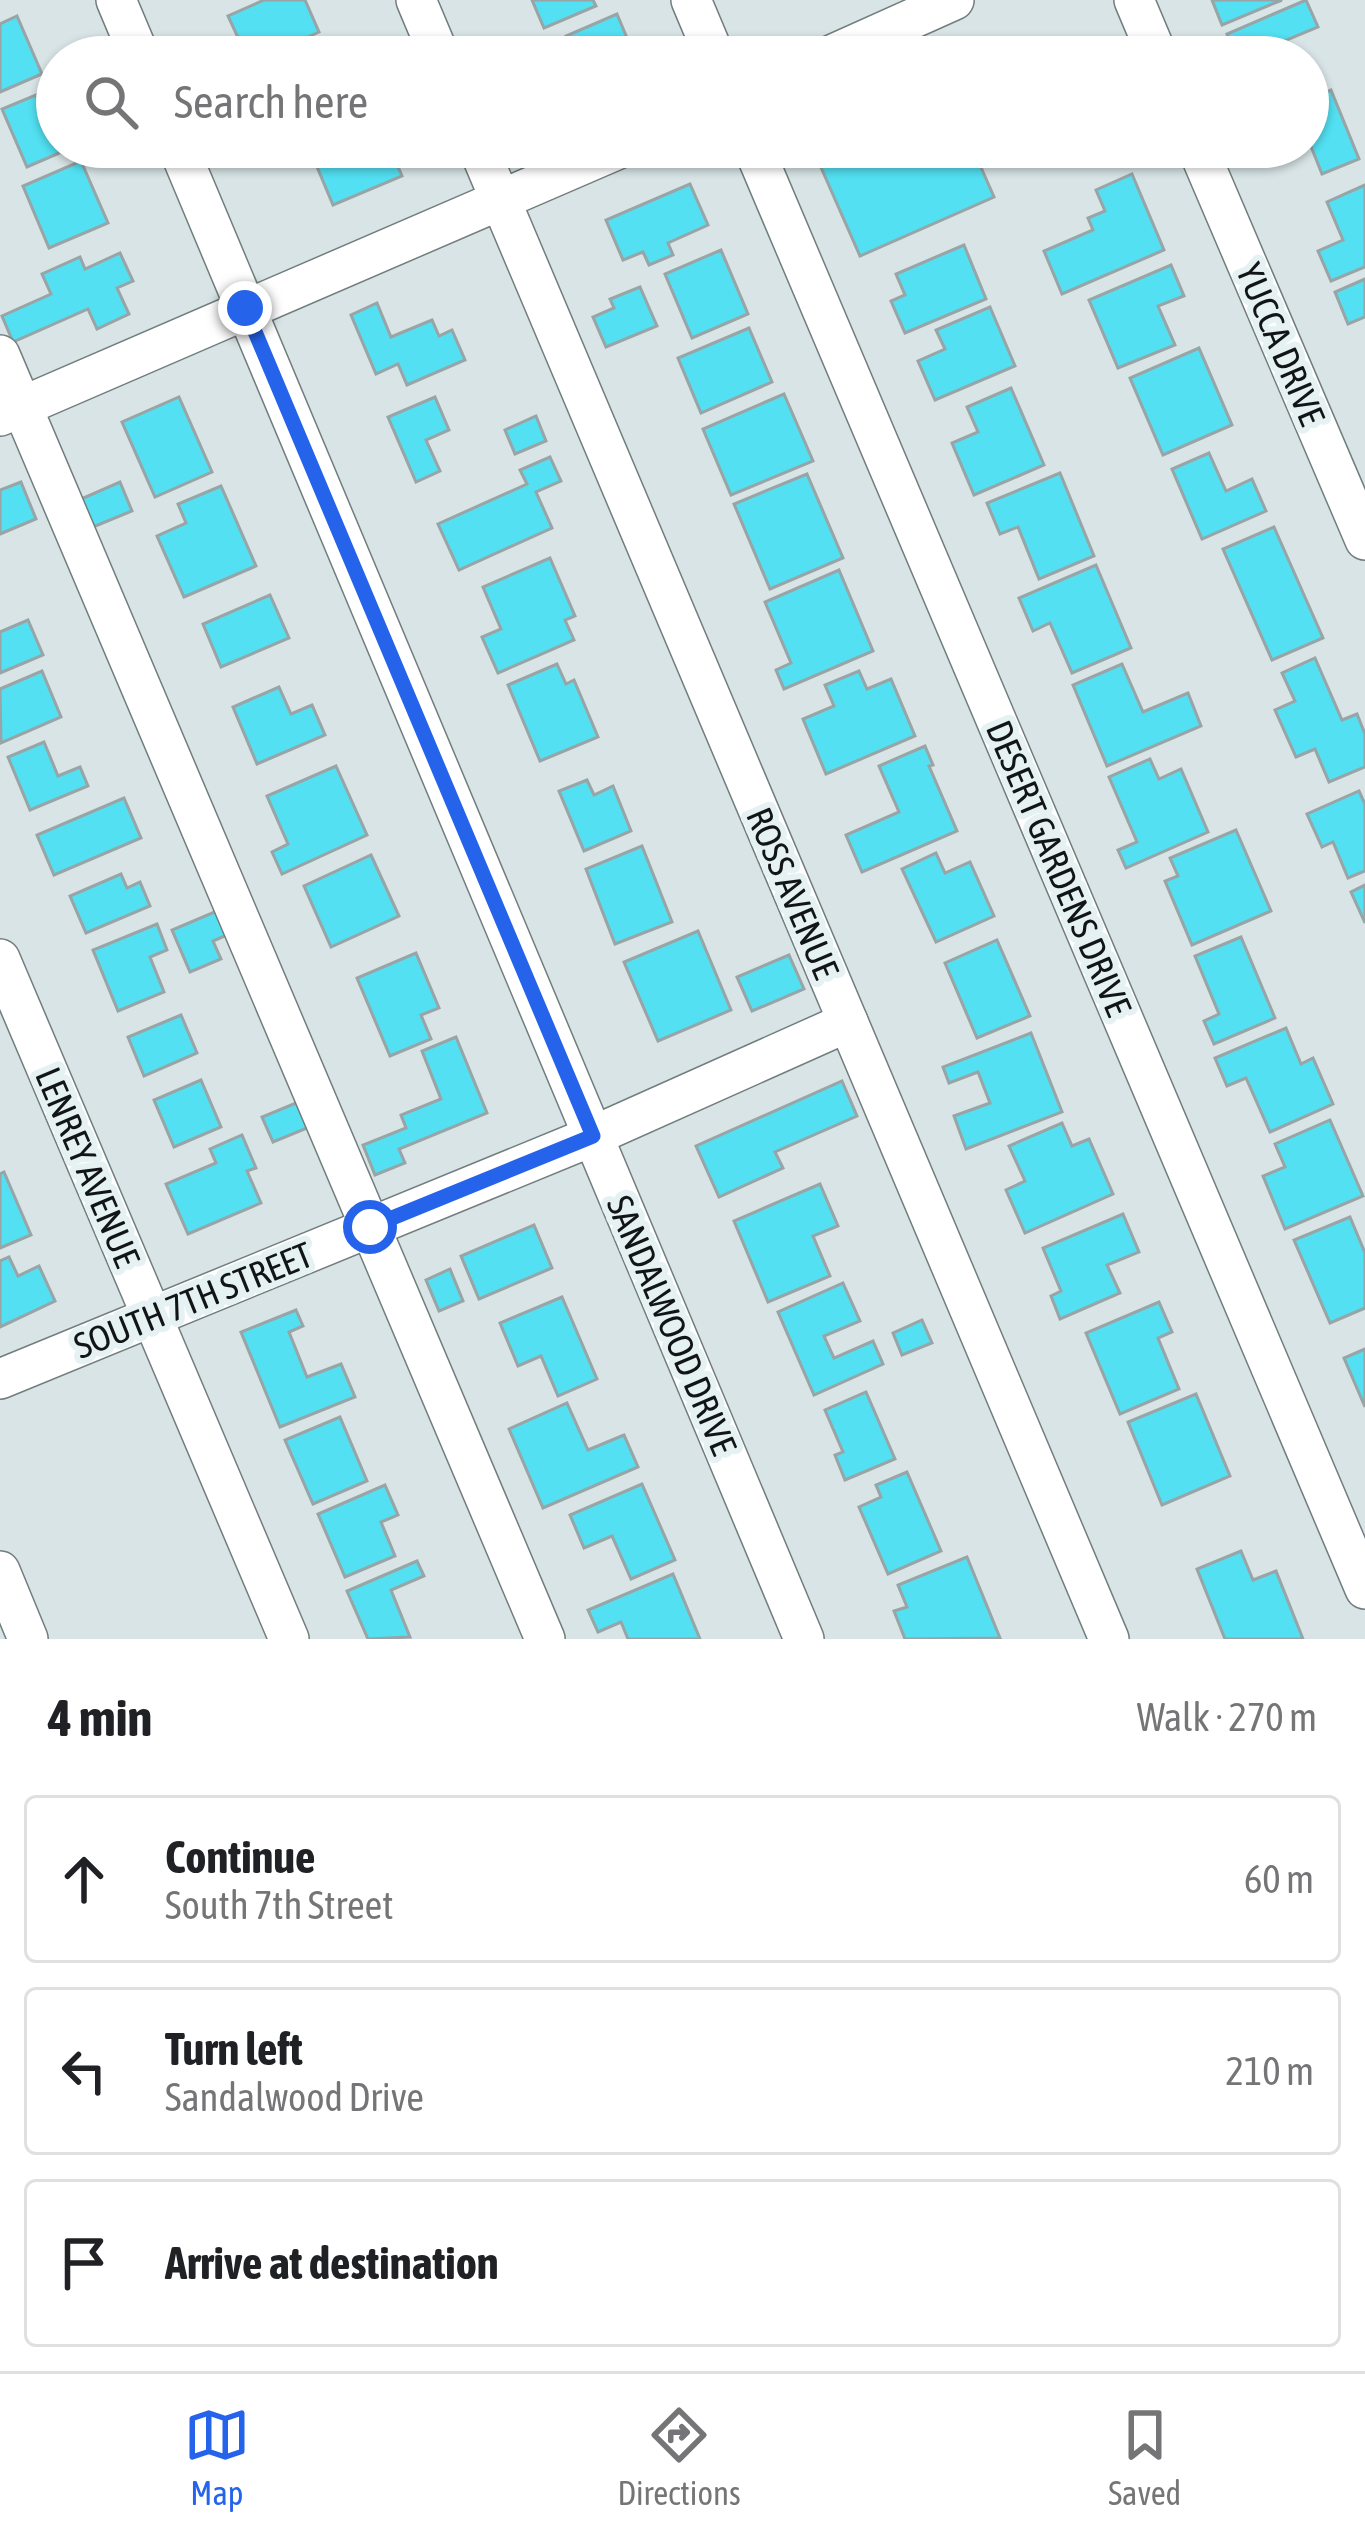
<!DOCTYPE html>
<meta charset="utf-8">
<style>
body{margin:0;font-family:"Asap Condensed",sans-serif;background:#f2f2f2;color:#202124}
.stop{position:absolute;width:36px;height:36px;margin:-27px;border:9px solid #2563eb;border-radius:50%;background:#fff}
.stop.end{background:#2563eb;border-color:#fff;box-shadow:0 3px 12px #0008}
.list{margin:0;padding:0;list-style:none}
h2{display:flex;justify-content:space-between;align-items:center;height:156px;margin:0;padding:0 48px;font-size:51px}
h2 small{font-size:39px;font-weight:400;color:#757577}
.list li{display:grid;grid-template-columns:78px 1fr auto;gap:36px;align-items:center;box-sizing:border-box;height:168px;margin:0 24px 24px;padding:0 24px;border:3px solid #e0e0e0;border-radius:12px}
.list b{display:block;font-size:45px;white-space:nowrap}
.list p{margin:0;font-size:39px;white-space:nowrap;color:#757577}
.list em{font-size:39px;font-style:normal;color:#757577}
.icon{flex:none;width:66px;height:66px;fill:none;stroke:currentColor;stroke-width:2;stroke-linecap:round;stroke-linejoin:round}
.map{position:relative;flex:none;width:1365px;height:1639px;overflow:hidden}
.search{position:absolute;background:#fff;box-shadow:0 3px 9px #0004;left:36px;right:36px;top:36px;height:132px;display:flex;align-items:center;gap:30px;box-sizing:border-box;padding:0 42px;border-radius:66px;color:#757577;font-size:45px}
.sheet{height:732px;background:#fff}
nav{display:flex;justify-content:space-around;align-items:center;box-sizing:border-box;height:168px;border-top:3px solid #e0e0e0;background:#fff;font-size:33px;color:#757577}
nav a{display:grid;justify-items:center;gap:6px}
nav .on{color:#2563eb}
.map>svg:first-child{display:block}
.building{fill:#52e0f2;stroke:#98a4a5;stroke-width:3}
.lines{fill:none;stroke-linecap:round;stroke-linejoin:round}
.minor-casing{stroke:#727d7e;stroke-width:42}
.minor{stroke:#fff;stroke-width:39}
.route{stroke:#2563eb;stroke-width:15}
.labels{text-anchor:middle;stroke-width:12;stroke-linejoin:round;paint-order:stroke}
.street-label{font-size:36px;fill:#111516;stroke:#e5f1f3}
</style>
<div class="map">
<svg width="1365" height="1639" viewBox="0 0 1365 1639">
<rect width="100%" height="100%" fill="#d8e4e6"/>
<g class="building">
<polygon points="264,0 305,0 319,32 264,57 247,57 228,16"/>
<polygon points="532,0 593,0 596,6 544,28"/>
<polygon points="1212,0 1282,0 1222,25"/>
<polygon points="1306,0 1318,27 1284,41 1291,57 1237,57 1227,34"/>
<polygon points="617,14 635,57 567,57 574,54 566,36"/>
<polygon points="17,16 42,74 0,92 0,24"/>
<polygon points="332,46 337,57 306,57"/>
<polygon points="1331,90 1359,159 1322,174 1308,139 1308,100"/>
<polygon points="36,95 52,131 57,129 57,147 73,147 27,167 2,109"/>
<polygon points="350,147 364,147 370,162 392,153 402,176 333,205 315,162"/>
<polygon points="812,147 972,147 994,197 860,256"/>
<polygon points="81,161 108,223 49,248 23,186"/>
<polygon points="1132,174 1164,250 1062,294 1044,251 1093,230 1088,218 1105,211 1096,190"/>
<polygon points="690,184 708,225 668,243 673,255 649,265 643,252 623,260 606,220"/>
<polygon points="1365,185 1365,267 1331,281 1318,251 1343,240 1327,202"/>
<polygon points="964,245 986,299 905,333 891,301 905,295 896,274"/>
<polygon points="721,250 748,314 692,338 665,274"/>
<polygon points="120,253 133,281 117,288 129,314 97,329 88,309 13,342 2,316 51,294 42,274 80,257 85,269"/>
<polygon points="1171,265 1184,296 1158,306 1175,345 1118,368 1089,300"/>
<polygon points="1365,279 1365,317 1348,324 1335,292"/>
<polygon points="640,287 657,326 606,347 593,317 614,308 610,299"/>
<polygon points="377,303 391,337 432,320 439,336 452,330 465,360 407,385 398,364 376,374 351,315"/>
<polygon points="990,307 1015,366 935,400 918,361 945,349 936,330"/>
<polygon points="749,328 772,382 701,413 678,358"/>
<polygon points="1199,348 1232,425 1163,455 1130,378"/>
<polygon points="1011,388 1044,465 974,495 952,443 978,432 967,407"/>
<polygon points="784,394 813,461 731,495 703,429"/>
<polygon points="179,397 212,472 155,497 122,422"/>
<polygon points="435,397 449,430 426,440 440,471 416,482 388,417"/>
<polygon points="536,416 546,441 515,454 505,430"/>
<polygon points="1209,453 1226,491 1252,479 1266,511 1202,539 1172,469"/>
<polygon points="550,457 561,481 536,492 552,528 459,570 438,524 527,484 520,470"/>
<polygon points="1060,473 1094,556 1039,579 1018,527 1000,534 987,503"/>
<polygon points="807,474 843,558 770,589 734,504"/>
<polygon points="21,482 36,519 0,534 0,490"/>
<polygon points="120,482 132,511 93,527 81,499"/>
<polygon points="221,486 256,566 184,597 157,536 186,523 178,504"/>
<polygon points="1274,527 1323,638 1272,660 1223,549"/>
<polygon points="550,558 575,616 565,620 574,640 498,673 482,637 501,629 483,587"/>
<polygon points="1096,565 1131,648 1072,673 1050,623 1033,631 1019,598"/>
<polygon points="839,570 873,651 784,689 776,670 791,663 765,602"/>
<polygon points="270,595 289,638 221,667 203,624"/>
<polygon points="28,620 43,655 0,673 0,632"/>
<polygon points="1315,658 1342,720 1357,714 1365,734 1365,767 1329,782 1315,749 1296,757 1275,710 1295,701 1282,673"/>
<polygon points="557,664 566,684 574,680 598,737 540,761 508,685"/>
<polygon points="1122,664 1143,712 1188,693 1201,726 1107,766 1073,685"/>
<polygon points="42,671 61,717 1,743 0,689"/>
<polygon points="859,671 867,689 891,679 915,736 826,774 803,719 834,706 825,685"/>
<polygon points="279,687 291,714 312,705 325,735 257,764 233,707"/>
<polygon points="44,742 58,776 80,767 88,786 30,810 8,757"/>
<polygon points="925,746 933,765 929,766 957,831 862,872 846,835 899,812 879,766"/>
<polygon points="1150,759 1159,779 1181,769 1208,832 1126,868 1118,850 1137,842 1109,777"/>
<polygon points="336,766 367,835 282,874 272,852 288,844 267,796"/>
<polygon points="587,780 594,795 613,786 631,831 584,851 559,791"/>
<polygon points="1359,791 1365,804 1365,871 1348,878 1333,842 1322,847 1307,814"/>
<polygon points="124,798 141,838 54,875 37,835"/>
<polygon points="1236,830 1271,911 1192,945 1165,881 1178,876 1170,858"/>
<polygon points="642,846 672,922 615,944 586,869"/>
<polygon points="936,853 945,873 970,862 994,916 936,942 902,869"/>
<polygon points="371,855 399,916 331,947 304,886"/>
<polygon points="121,874 127,888 140,882 150,906 86,933 70,896"/>
<polygon points="1365,885 1365,923 1351,892"/>
<polygon points="224,908 234,932 213,941 221,959 190,972 172,930"/>
<polygon points="157,924 167,950 150,957 164,992 118,1011 93,950"/>
<polygon points="698,931 731,1010 658,1041 624,962"/>
<polygon points="1241,937 1275,1018 1214,1044 1204,1021 1219,1014 1195,956"/>
<polygon points="997,940 1030,1016 977,1038 945,963"/>
<polygon points="416,953 439,1008 421,1015 431,1039 390,1056 357,978"/>
<polygon points="789,955 804,989 752,1011 737,977"/>
<polygon points="181,1015 197,1053 144,1076 128,1037"/>
<polygon points="1286,1028 1301,1064 1313,1058 1333,1104 1270,1132 1246,1078 1227,1086 1215,1058"/>
<polygon points="1031,1033 1062,1112 966,1149 954,1116 990,1103 978,1072 949,1083 943,1067"/>
<polygon points="456,1037 487,1113 399,1149 405,1163 375,1175 363,1145 406,1128 401,1115 441,1099 422,1051"/>
<polygon points="201,1080 221,1127 174,1147 154,1100"/>
<polygon points="842,1081 857,1116 775,1152 783,1168 719,1197 696,1146"/>
<polygon points="301,1101 312,1126 273,1142 262,1117"/>
<polygon points="1330,1120 1363,1196 1285,1229 1263,1176 1285,1167 1275,1144"/>
<polygon points="1062,1123 1072,1146 1089,1139 1113,1194 1025,1233 1006,1190 1025,1181 1009,1146"/>
<polygon points="242,1135 256,1168 247,1171 261,1203 188,1234 166,1184 216,1163 210,1149"/>
<polygon points="4,1172 31,1235 0,1248 0,1174"/>
<polygon points="820,1184 838,1226 813,1236 830,1276 768,1302 734,1221"/>
<polygon points="1123,1214 1139,1252 1107,1265 1120,1293 1060,1319 1051,1296 1061,1291 1043,1248"/>
<polygon points="1350,1217 1365,1253 1365,1308 1330,1323 1294,1240"/>
<polygon points="534,1225 552,1268 479,1299 461,1256"/>
<polygon points="9,1257 18,1276 39,1266 55,1301 0,1327 0,1261"/>
<polygon points="450,1269 463,1301 439,1311 426,1280"/>
<polygon points="843,1283 860,1321 824,1336 834,1358 873,1341 883,1364 814,1395 778,1312"/>
<polygon points="562,1297 597,1379 558,1396 541,1356 518,1366 500,1323"/>
<polygon points="1159,1302 1172,1332 1158,1338 1179,1389 1120,1414 1086,1333"/>
<polygon points="296,1310 303,1326 289,1332 307,1377 341,1364 355,1397 280,1427 241,1332"/>
<polygon points="922,1320 932,1343 902,1355 893,1333"/>
<polygon points="1365,1349 1365,1407 1344,1358"/>
<polygon points="866,1392 895,1459 845,1480 835,1455 843,1452 825,1410"/>
<polygon points="1196,1394 1230,1476 1162,1505 1128,1422"/>
<polygon points="567,1403 588,1450 624,1435 638,1467 543,1508 509,1429"/>
<polygon points="340,1417 367,1481 313,1504 285,1440"/>
<polygon points="907,1472 941,1551 888,1574 859,1507 881,1497 876,1485"/>
<polygon points="642,1484 675,1560 631,1579 612,1536 584,1548 570,1515"/>
<polygon points="385,1485 398,1515 381,1522 395,1556 345,1577 318,1514"/>
<polygon points="1241,1551 1253,1580 1276,1571 1303,1639 1225,1639 1197,1569"/>
<polygon points="967,1557 1000,1638 905,1639 894,1611 907,1607 898,1585"/>
<polygon points="417,1561 424,1576 391,1590 410,1637 368,1639 347,1591"/>
<polygon points="673,1574 700,1639 628,1639 621,1622 598,1632 588,1610"/>
</g>
<g class="lines">
<g class="minor-casing">
<g id="minor">
<polyline points="116,0 140,57"/>
<polyline points="416,0 440,57"/>
<polyline points="691,0 715,57"/>
<polyline points="1134,0 1158,57"/>
<polyline points="827,57 954,0"/>
<polyline points="178,147 804,1639"/>
<polyline points="478,147 1109,1639"/>
<polyline points="753,147 1365,1589"/>
<polyline points="1197,147 1365,540"/>
<polyline points="0,355 545,1639"/>
<polyline points="0,416 623,147"/>
<polyline points="0,959 289,1639"/>
<polyline points="0,1379 593,1136 848,1022"/>
<polyline points="0,1571 28,1639"/>
</g>
</g>
<use href="#minor" class="minor"/>
</g>
<g class="lines">
<polyline class="route" points="245,308 593,1136 370,1227"/>
</g>
<g class="labels">
<g class="street-label">
<text transform="translate(1281 344) rotate(67)" y="13">YUCCA DRIVE</text>
<text transform="translate(1059 868) rotate(67)" y="13">DESERT GARDENS DRIVE</text>
<text transform="translate(793 893) rotate(67)" y="13">ROSS AVENUE</text>
<text transform="translate(88 1167) rotate(67)" y="13">LENREY AVENUE</text>
<text transform="translate(193 1300) rotate(-22)" y="13">SOUTH 7TH STREET</text>
<text transform="translate(672 1325) rotate(67)" y="13">SANDALWOOD DRIVE</text>
</g>
</g>
</svg>
<div class="stop" style="left:370px;top:1227px"></div>
<div class="stop end" style="left:245px;top:308px"></div>
<div class="search"><svg class="icon" aria-label="search" viewBox="0 0 24 24"><circle cx="10" cy="10" r="6"/><path d="M15 15l6 6"/></svg>Search here</div>
</div>
<section class="sheet">
<h2>4 min<small>Walk · 270 m</small></h2>
<ul class="list">
<li><svg class="icon" aria-label="ahead" viewBox="0 0 24 24"><path d="M12 20V5M6 11l6-6 6 6"/></svg><div><b>Continue</b><p>South 7th Street</p></div><em>60 m</em></li>
<li><svg class="icon" aria-label="left" viewBox="0 0 24 24"><path d="M17 20v-9H6M10 6l-5 5 5 5"/></svg><div><b>Turn left</b><p>Sandalwood Drive</p></div><em>210 m</em></li>
<li><svg class="icon" aria-label="arrive" viewBox="0 0 24 24"><path d="M6 21V4h12l-3 4 3 4H6"/></svg><div><b>Arrive at destination</b></div></li>
</ul>
</section>
<nav>
<a class="on"><svg class="icon" aria-label="map" viewBox="0 0 24 24"><path d="M3 6l6-2 6 2 6-2v14l-6 2-6-2-6 2zM9 4v14M15 6v14"/></svg>Map</a>
<a><svg class="icon" aria-label="directions" viewBox="0 0 24 24"><path d="M12 3l9 9-9 9-9-9zM9 14v-3h6M13 9l2 2-2 2"/></svg>Directions</a>
<a><svg class="icon" aria-label="saved" viewBox="0 0 24 24"><path d="M7 4h10v16l-5-4-5 4z"/></svg>Saved</a>
</nav>
